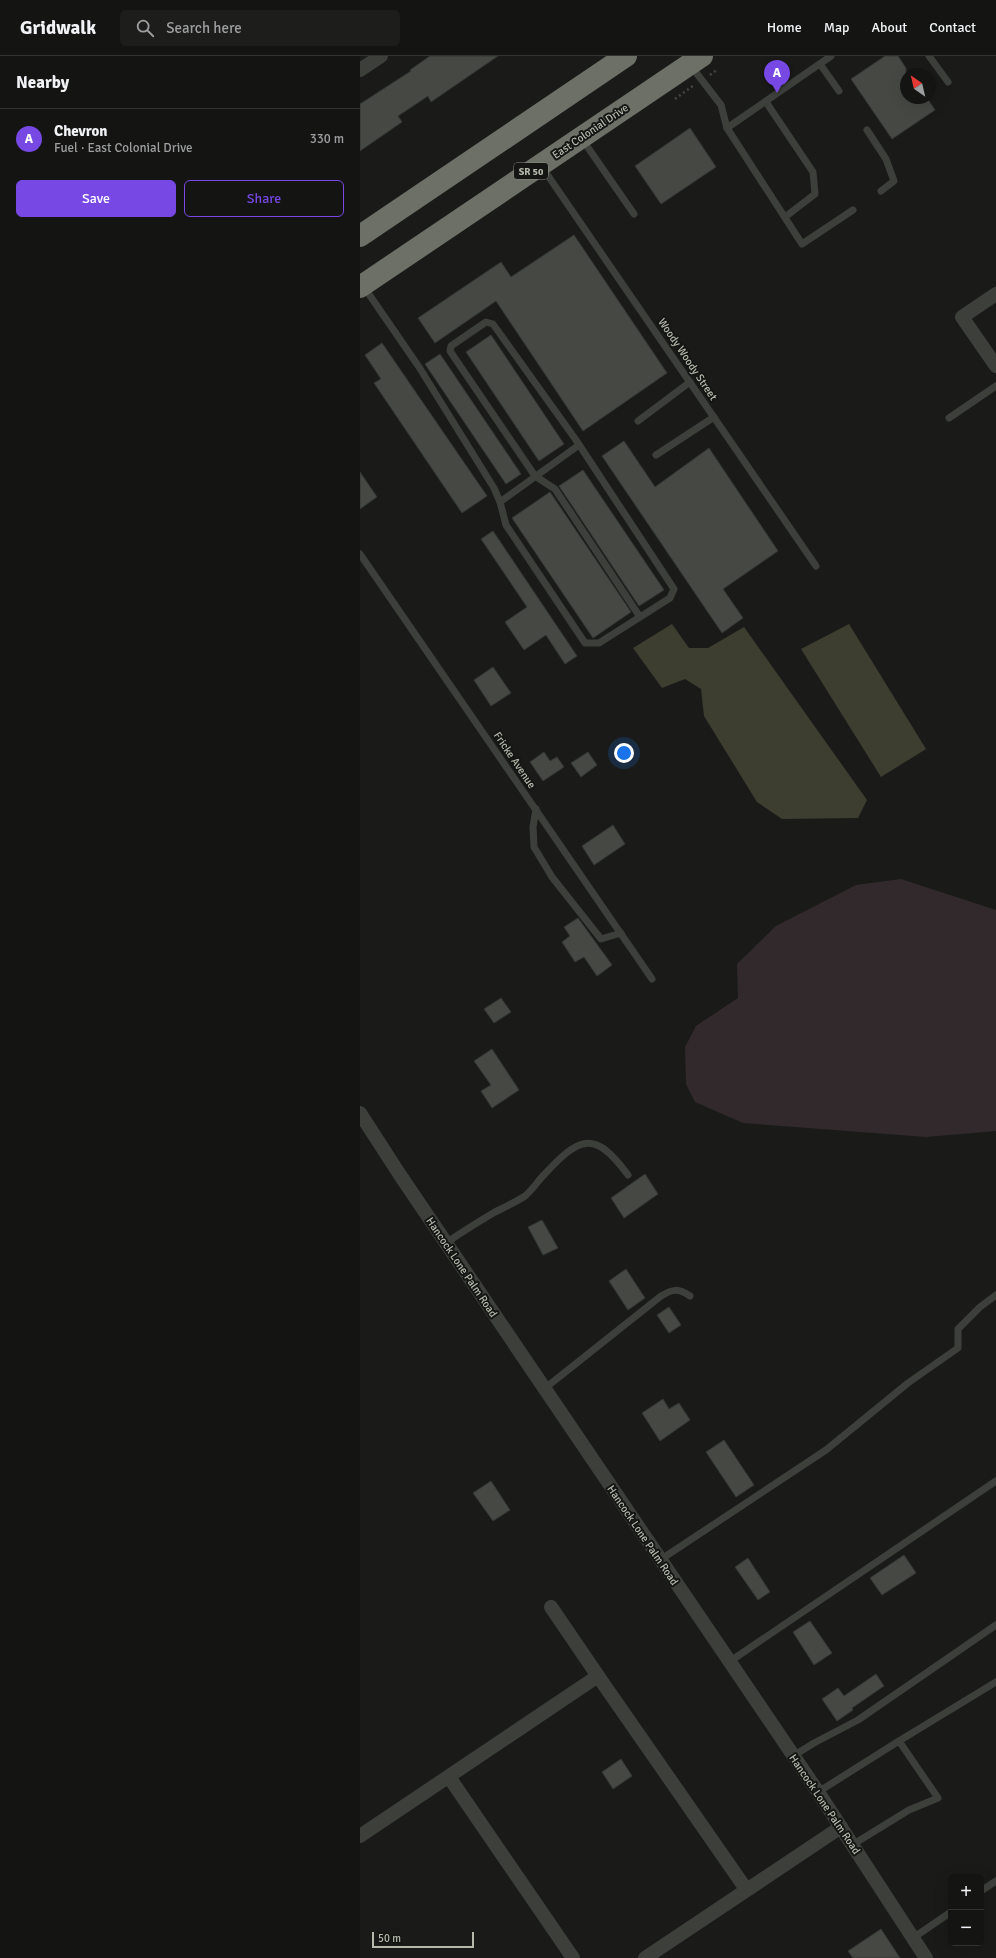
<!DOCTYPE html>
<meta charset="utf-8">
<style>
body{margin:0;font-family:Signika,sans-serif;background:#1d1d1c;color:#f1f3f6}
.controls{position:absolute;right:12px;bottom:12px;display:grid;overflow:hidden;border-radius:6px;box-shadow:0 4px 16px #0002}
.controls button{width:36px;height:36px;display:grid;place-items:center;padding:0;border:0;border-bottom:1px solid #333;background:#141413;color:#f1f3f6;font:20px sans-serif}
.compass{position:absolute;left:540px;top:12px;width:36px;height:36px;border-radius:50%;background:#141413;box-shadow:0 4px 16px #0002;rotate:326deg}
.scale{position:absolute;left:12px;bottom:10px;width:102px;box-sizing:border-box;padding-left:4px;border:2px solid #b5b9ac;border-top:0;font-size:11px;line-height:14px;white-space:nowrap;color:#b5b9ac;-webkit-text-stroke:3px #151614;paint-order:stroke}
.you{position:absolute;left:264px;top:697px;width:14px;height:14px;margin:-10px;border:3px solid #fff;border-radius:50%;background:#1a73e8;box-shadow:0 0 0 6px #1a73e833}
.badge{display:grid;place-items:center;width:26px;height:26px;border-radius:50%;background:#7748e4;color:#fff;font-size:13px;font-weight:700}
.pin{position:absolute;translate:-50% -33px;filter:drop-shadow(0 1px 2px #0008)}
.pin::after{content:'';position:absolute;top:21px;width:14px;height:12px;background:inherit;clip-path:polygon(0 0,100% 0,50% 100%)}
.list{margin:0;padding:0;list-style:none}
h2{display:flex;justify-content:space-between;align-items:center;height:52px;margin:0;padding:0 16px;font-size:17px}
h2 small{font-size:13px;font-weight:400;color:#9d9ea0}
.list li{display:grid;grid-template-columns:26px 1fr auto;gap:12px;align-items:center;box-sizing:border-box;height:60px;padding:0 16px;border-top:1px solid #333}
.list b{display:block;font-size:15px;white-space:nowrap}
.list p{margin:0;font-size:13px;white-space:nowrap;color:#9d9ea0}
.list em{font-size:13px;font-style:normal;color:#9d9ea0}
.actions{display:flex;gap:8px;padding:12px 16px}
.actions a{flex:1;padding:9px 0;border:1px solid #7748e4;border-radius:6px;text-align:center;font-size:14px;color:#7748e4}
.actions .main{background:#7748e4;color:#fff}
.icon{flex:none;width:22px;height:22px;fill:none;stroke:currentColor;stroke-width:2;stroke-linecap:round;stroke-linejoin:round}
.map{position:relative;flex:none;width:636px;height:1902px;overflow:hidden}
header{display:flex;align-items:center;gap:24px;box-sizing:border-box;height:56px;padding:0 20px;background:#141413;border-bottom:1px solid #333}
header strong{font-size:19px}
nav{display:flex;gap:22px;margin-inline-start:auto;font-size:14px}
.search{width:280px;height:36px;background:#1d1d1c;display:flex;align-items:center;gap:10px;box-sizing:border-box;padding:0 14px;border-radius:6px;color:#9d9ea0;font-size:15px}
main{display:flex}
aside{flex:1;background:#141413}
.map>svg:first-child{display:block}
.green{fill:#32292c}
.water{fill:#3d3e30}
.building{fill:#454843;stroke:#343733}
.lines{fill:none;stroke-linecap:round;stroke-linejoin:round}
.path{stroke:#444740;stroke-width:2.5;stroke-dasharray:2 3;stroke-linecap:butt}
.lane{stroke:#3d403a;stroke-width:7}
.street{stroke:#3d403a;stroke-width:14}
.highway{stroke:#6d7067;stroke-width:22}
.labels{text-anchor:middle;stroke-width:4;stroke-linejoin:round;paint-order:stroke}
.shield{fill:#151614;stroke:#85887e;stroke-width:1}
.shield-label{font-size:10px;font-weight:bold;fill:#b5b9ac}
.street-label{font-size:11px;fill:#b5b9ac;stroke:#151614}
</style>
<header>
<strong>Gridwalk</strong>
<div class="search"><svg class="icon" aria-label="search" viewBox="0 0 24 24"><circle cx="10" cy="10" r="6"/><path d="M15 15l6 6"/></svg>Search here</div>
<nav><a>Home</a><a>Map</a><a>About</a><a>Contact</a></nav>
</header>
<main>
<aside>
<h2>Nearby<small></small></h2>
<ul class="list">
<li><span class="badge">A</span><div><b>Chevron</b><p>Fuel · East Colonial Drive</p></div><em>330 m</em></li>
</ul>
<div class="actions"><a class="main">Save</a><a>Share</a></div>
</aside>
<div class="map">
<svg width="636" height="1902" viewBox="0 0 636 1902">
<rect width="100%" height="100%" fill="#1a1b19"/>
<polygon class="green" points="541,823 636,854 636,1075 566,1081 383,1067 335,1046 326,1028 325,991 336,970 378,942 377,908 416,870 496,829"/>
<g class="water">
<polygon points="312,568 329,592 348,592 384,571 507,744 498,762 422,763 397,746 344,660 341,633 325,623 302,632 273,592"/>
<polygon points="489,568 566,693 521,721 441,593"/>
</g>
<g class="building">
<polygon points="70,0 138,0 71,46 68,40 38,60 42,66 0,95 0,48 51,15 50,14"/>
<polygon points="525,0 538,0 546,12 546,42 567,42 575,54 532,83 491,23"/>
<polygon points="330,72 356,111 301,148 275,110"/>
<polygon points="214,179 307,317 223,375 136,245 75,287 58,262 141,206 151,221"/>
<polygon points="131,279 204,388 179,405 106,296"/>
<polygon points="22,287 127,440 102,457 14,327 21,323 5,299"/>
<polygon points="80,298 161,418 146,428 65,308"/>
<polygon points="264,385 295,431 349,392 418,495 363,533 383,562 362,577 242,400"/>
<polygon points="223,414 304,534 279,550 199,430"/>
<polygon points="0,416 17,441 0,453"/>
<polygon points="190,436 271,556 233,582 152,462"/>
<polygon points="133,475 217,600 205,608 186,579 164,594 145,566 167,551 121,483"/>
<polygon points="133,611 151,637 131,650 114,624"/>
<polygon points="184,696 190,705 197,701 204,711 183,725 170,706"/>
<polygon points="228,696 237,709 221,721 211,707"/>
<polygon points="253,769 265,788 234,809 222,790"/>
<polygon points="218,862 252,909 237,920 224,901 215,906 202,886 210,880 204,871"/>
<polygon points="141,942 151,956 134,967 124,953"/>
<polygon points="132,993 159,1034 132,1052 121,1035 131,1029 114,1005"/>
<polygon points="285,1118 298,1138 264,1162 251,1142"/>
<polygon points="182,1164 198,1192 183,1199 168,1171"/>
<polygon points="266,1213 285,1242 268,1254 249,1225"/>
<polygon points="309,1251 321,1269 309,1277 297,1259"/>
<polygon points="303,1343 309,1353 319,1347 330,1364 300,1385 282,1357"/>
<polygon points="364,1384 394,1429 376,1441 346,1396"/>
<polygon points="131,1425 150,1454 133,1465 113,1437"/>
<polygon points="544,1499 556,1517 522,1539 510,1522"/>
<polygon points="388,1502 410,1536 398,1544 375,1511"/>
<polygon points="450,1565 472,1597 454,1609 433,1576"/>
<polygon points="516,1618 524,1630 492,1652 493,1654 477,1665 462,1643 478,1632 484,1640"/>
<polygon points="261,1703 272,1720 253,1733 242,1716"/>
<polygon points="521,1873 540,1902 493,1902 488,1895"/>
</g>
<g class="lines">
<g class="path">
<polyline points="350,19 358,13"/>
<polyline points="315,43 334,29"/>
</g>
<g class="lane">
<polyline points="569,0 588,26"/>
<polyline points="460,8 479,35"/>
<polyline points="331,10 361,49 367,72 442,188 493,154"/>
<polyline points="406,46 453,116 455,138 425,161"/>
<polyline points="367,72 471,0"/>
<polyline points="507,74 526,103 534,125 521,135"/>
<polyline points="222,83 274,158"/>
<polyline points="182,111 456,510"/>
<polyline points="4,231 59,311 134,432 140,446 146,469 225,587 239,587 310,542 314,533 216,384 133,268 126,266 91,290 90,295 175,420 195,433 280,561"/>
<polyline points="589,362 636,330"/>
<polyline points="278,365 330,326"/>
<polyline points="296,399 354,361"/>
<polyline points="140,446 219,389"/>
<polyline points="0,498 292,923"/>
<polyline points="176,753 173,771 174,791 192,821 241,883 261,877"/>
<path d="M86,1187C102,1176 118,1166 135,1156C145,1151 156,1146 165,1140C171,1135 176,1128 181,1122C218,1082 233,1071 268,1119"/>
<path d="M184,1333L301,1240C313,1233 318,1232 330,1240"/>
<polyline points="300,1504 466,1394 548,1327 598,1292 598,1273 620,1251 636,1239"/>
<polyline points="369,1606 636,1425"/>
<polyline points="539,1685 636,1626"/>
<polyline points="433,1700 454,1687 498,1664 636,1569"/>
<polyline points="458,1736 539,1685 578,1742 549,1754 492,1789"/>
<polyline points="621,1835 636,1825"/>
<polyline points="553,1882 591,1856"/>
</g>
<g class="street">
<polyline points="0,14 21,0"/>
<polyline points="636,238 602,261 636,310"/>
<polyline points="0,1057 40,1119 458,1736 566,1902"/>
<polyline points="191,1551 238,1620"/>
<polyline points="89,1721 213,1902"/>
<polyline points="0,1780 238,1620 386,1833"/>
<polyline points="285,1902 481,1771"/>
</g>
<g class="highway">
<polyline points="0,180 266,0"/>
<polyline points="0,231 342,0"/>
</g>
</g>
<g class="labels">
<rect class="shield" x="154" y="107" width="34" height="16" rx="3"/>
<g class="shield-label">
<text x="171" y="119">SR 50</text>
</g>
<g class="street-label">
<text transform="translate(230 75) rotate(-34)" y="4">East Colonial Drive</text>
<text transform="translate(328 303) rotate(56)" y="4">Woody Woody Street</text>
<text transform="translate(155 704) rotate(56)" y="4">Fricke Avenue</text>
<text transform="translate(102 1211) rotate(56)" y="4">Hancock Lone Palm Road</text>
<text transform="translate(283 1479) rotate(56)" y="4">Hancock Lone Palm Road</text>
<text transform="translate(465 1748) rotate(56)" y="4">Hancock Lone Palm Road</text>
</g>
</g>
</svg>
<div class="controls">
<button>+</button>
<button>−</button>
</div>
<svg class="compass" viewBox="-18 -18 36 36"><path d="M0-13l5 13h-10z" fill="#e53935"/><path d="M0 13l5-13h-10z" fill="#9d9ea0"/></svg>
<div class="scale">50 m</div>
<div class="you"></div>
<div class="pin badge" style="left:417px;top:37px">A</div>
</div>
</main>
